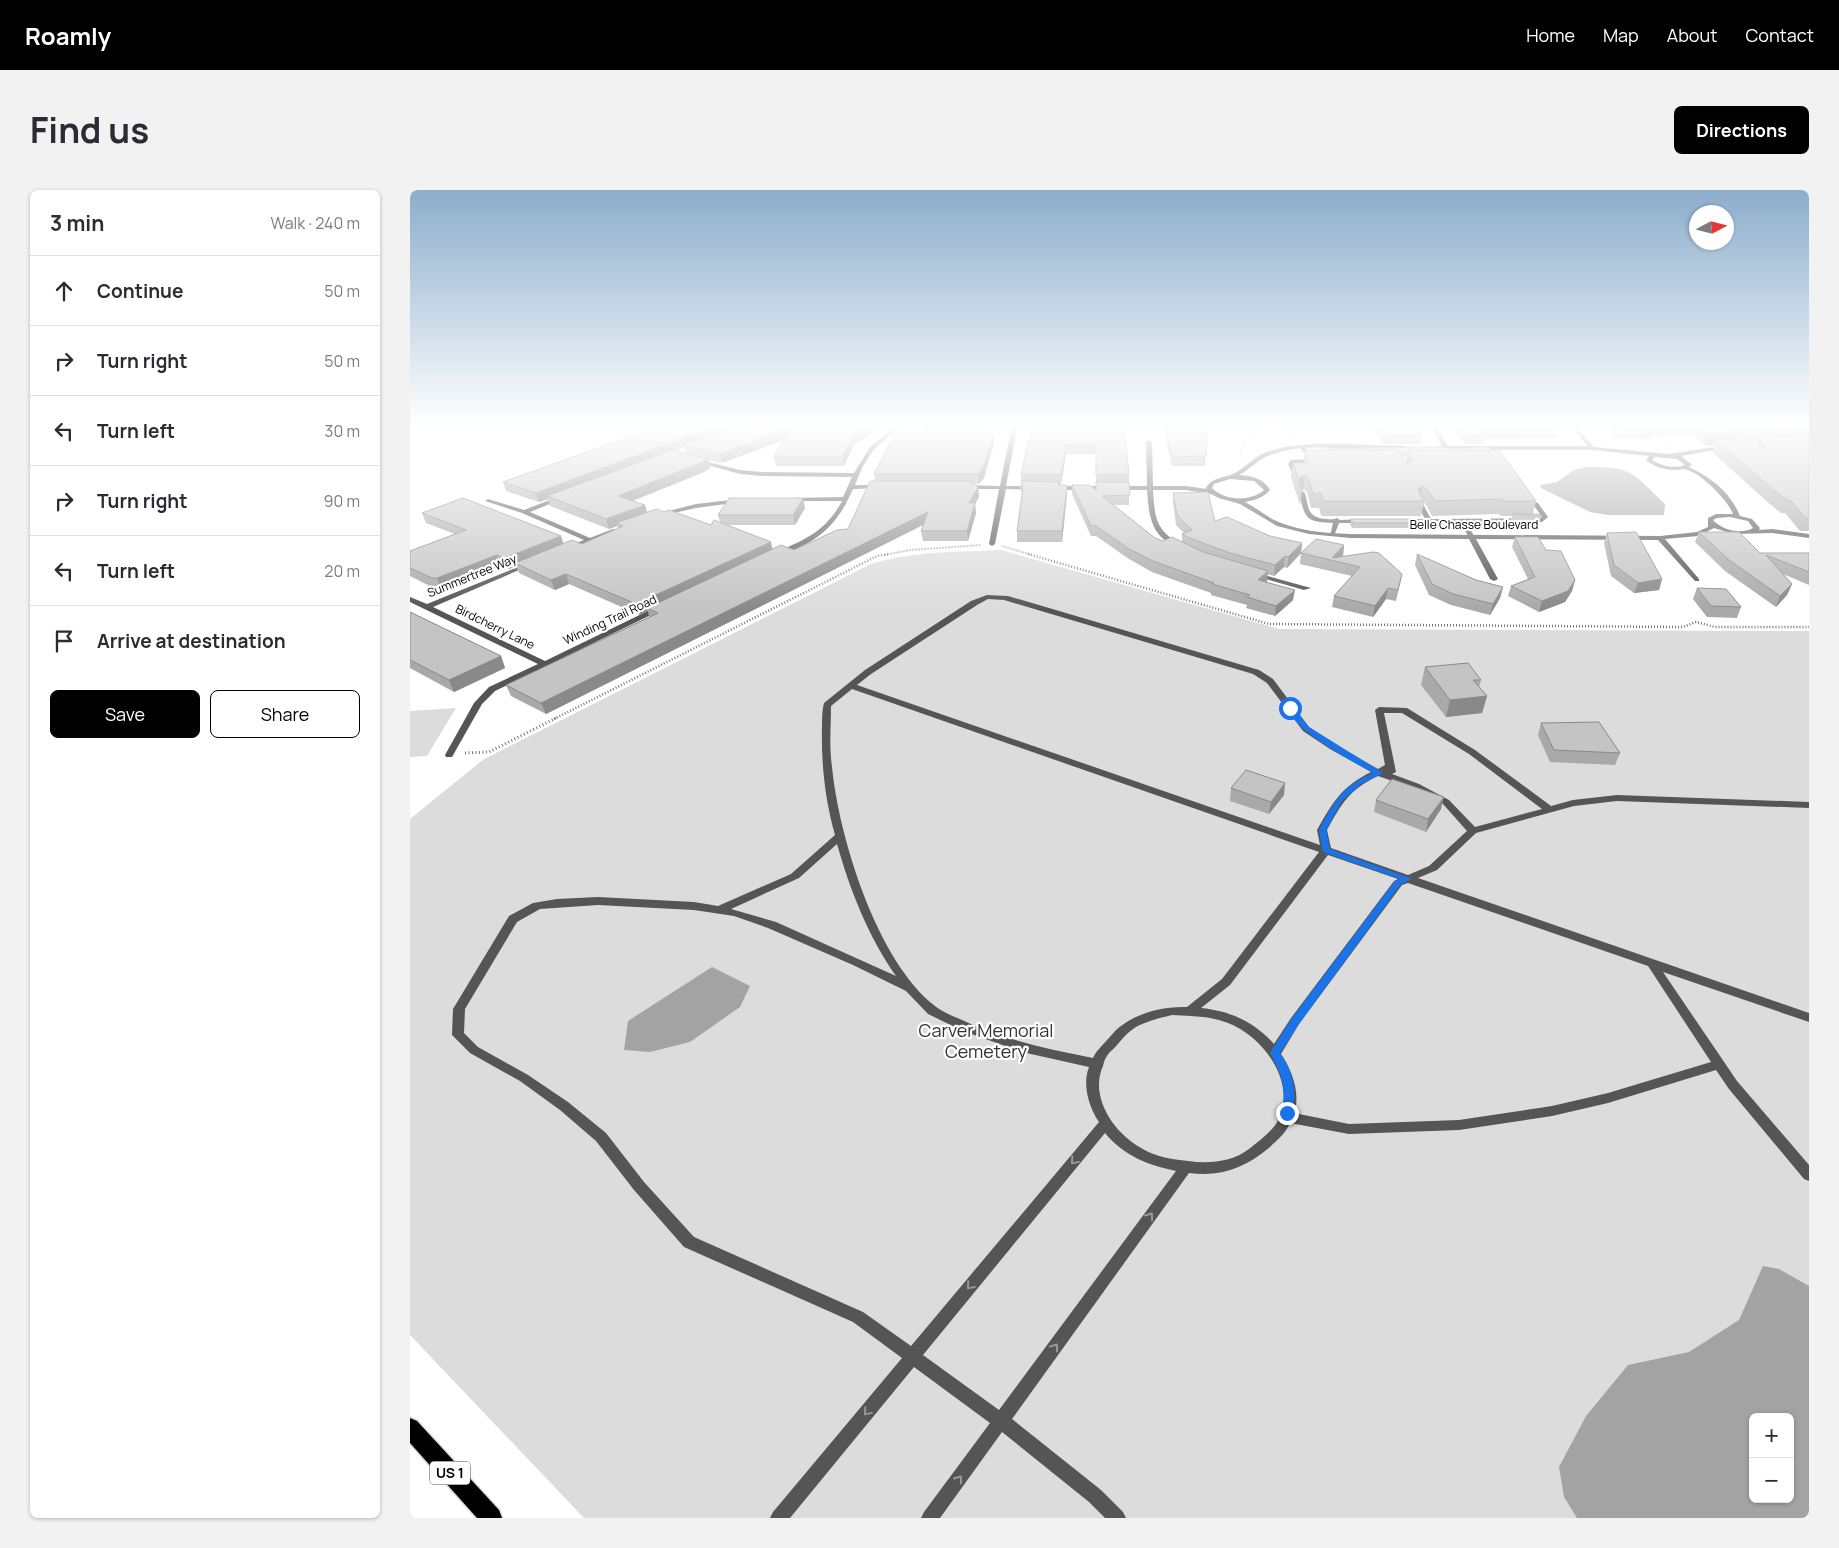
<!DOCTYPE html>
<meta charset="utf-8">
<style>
body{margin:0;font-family:Manrope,sans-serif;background:#f2f2f3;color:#2b2b33}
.controls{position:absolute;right:15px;bottom:15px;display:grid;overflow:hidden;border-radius:8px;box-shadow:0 1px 4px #0004}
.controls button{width:45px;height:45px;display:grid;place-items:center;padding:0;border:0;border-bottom:1px solid #e1e1e2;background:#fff;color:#2b2b33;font:25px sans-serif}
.compass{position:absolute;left:1279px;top:15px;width:45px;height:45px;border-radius:50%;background:#fff;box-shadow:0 1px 4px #0004;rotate:83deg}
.stop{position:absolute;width:15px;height:15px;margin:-11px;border:4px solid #1a73e8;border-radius:50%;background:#fff}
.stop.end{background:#1a73e8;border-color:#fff;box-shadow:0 1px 5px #0008}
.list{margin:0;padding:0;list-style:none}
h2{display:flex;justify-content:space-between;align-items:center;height:65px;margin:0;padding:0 20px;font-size:21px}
h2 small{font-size:16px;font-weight:400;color:#7c7c81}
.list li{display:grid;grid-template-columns:32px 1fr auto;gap:15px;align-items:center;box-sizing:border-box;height:70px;padding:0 20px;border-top:1px solid #e1e1e2}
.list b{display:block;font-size:19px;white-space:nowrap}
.list em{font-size:16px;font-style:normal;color:#7c7c81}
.actions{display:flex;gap:10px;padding:15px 20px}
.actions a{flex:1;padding:11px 0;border:1px solid #000;border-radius:8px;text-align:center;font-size:18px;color:#000}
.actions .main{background:#000;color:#fff}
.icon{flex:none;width:28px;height:28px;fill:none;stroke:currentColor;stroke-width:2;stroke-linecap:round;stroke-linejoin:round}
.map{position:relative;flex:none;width:1399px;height:1328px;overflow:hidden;border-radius:8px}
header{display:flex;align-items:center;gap:30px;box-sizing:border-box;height:70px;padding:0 25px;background:#000;color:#fff}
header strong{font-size:24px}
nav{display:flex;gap:28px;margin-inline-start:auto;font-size:18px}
.intro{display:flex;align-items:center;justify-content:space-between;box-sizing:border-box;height:120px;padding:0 30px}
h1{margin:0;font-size:35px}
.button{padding:12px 22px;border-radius:8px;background:#000;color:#fff;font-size:18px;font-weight:700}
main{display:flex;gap:30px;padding:0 30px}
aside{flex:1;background:#fff;border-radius:8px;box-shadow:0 1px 4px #0004}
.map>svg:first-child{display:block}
.green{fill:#dcdcdc;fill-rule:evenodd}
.water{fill:#a3a3a3;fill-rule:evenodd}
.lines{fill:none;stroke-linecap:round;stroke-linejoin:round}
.primary-casing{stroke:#dbdbdb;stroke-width:3}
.path-far2{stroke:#777;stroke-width:2;stroke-dasharray:0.5 1;stroke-linecap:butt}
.path-far1{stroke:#777;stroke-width:2.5;stroke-dasharray:1 2;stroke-linecap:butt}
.path{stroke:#777;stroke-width:3;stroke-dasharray:1 2.5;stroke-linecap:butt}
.lane{fill:#555;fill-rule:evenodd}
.street{fill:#555;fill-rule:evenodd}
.primary{fill:#000;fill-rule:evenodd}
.wall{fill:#a9a9a9;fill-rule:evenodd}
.shaded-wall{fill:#898989}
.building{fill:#c4c4c4;stroke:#898989}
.oneway{stroke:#999}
.route{fill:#1a73e8}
.labels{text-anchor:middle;stroke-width:4.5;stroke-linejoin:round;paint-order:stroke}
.far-street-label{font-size:12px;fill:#000;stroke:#fff}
.shield{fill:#fff;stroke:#4c4c4c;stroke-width:1}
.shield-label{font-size:14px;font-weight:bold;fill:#000}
.near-park-label{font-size:18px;fill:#333;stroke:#fff}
</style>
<header>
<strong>Roamly</strong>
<nav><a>Home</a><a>Map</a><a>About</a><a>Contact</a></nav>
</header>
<div class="intro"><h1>Find us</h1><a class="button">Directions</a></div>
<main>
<aside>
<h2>3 min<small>Walk · 240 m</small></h2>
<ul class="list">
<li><svg class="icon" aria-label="ahead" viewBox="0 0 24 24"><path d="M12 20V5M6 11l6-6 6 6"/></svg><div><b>Continue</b></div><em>50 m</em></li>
<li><svg class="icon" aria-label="right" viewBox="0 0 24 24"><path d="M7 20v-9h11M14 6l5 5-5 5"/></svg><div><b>Turn right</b></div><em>50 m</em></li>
<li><svg class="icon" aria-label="left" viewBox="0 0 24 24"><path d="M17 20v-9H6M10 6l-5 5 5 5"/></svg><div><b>Turn left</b></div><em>30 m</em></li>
<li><svg class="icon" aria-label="right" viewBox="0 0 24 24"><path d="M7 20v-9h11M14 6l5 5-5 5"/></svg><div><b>Turn right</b></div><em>90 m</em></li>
<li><svg class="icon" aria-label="left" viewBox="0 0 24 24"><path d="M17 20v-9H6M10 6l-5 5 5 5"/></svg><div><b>Turn left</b></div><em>20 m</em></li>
<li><svg class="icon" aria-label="arrive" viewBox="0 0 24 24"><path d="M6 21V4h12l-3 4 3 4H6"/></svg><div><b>Arrive at destination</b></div></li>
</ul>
<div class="actions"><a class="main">Save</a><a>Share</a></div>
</aside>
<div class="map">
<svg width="1399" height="1328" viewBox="0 0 1399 1328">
<rect width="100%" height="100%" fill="#fff"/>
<g class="green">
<path d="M591,360L869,439L1399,441V1328H174L0,1145V629L74,569L461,374C503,361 547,362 591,360ZM1343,1227H1380V1309H1343Z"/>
<polygon points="46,518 17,566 0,567 0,521"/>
</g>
<g class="water">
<path d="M1176,277C1194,277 1215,276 1229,289C1238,297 1246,306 1255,314L1254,325H1198L1180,322L1131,298L1130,295L1147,292L1164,280Z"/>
<polygon points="302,777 340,796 330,817 280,852 240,862 214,860 218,831"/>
<path d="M1353,1076L1369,1079L1399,1096V1328H1167L1154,1307L1149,1277L1176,1226L1218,1175L1279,1162L1329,1130ZM1343,1227H1380V1309H1343Z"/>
</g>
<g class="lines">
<g class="primary-casing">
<polygon id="primary" points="0,1228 7,1231 89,1320 92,1328 67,1328 0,1253"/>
</g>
<g class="path-far2">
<polyline points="837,234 883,245"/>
<polyline points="929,244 933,234"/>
<polyline points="1247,244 1257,254"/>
<polyline points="830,267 834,253 850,237"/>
<polyline points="592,356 622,365"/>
<polyline points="474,365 500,360 571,355"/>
</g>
<g class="path-far1">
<polyline points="618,364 859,434 1273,437 1286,432 1305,437 1399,437"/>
<polyline points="144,529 467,366 480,364"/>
</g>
<polyline class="path" points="55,563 79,562 146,528"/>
<g class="lane">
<polygon points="893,256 909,270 906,272 885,273 888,284 883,285 878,274 881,270 900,269 890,258"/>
<path d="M892,301L895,303C899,318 897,327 915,329C920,329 923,330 927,328L930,330L954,329L957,331L954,333H929L924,346H920L923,333C895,332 895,328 889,303Z"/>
<polygon points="1010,312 1013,314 1021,329 1130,328 1132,327 1123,314 1126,312 1128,313 1138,327 1132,332 1056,332 1064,346 1061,348 1059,347 1050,333 989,332 989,330 991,329 1015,329 1007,314"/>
<path d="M577,405L598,406L849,480L863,489L899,537L926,555L968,579L975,575L965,520L969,517L997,518L1065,560L1141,616L1163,610L1207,605L1399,612V618L1207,611L1164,616L1066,643L1027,680L1008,688L1399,823V832L1253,782L1327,891L1399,975V991L1394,989L1319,899L1306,880L1198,913L1142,926L1049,940L939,944L880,933C876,943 867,950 860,957C835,978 812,987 779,983L602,1229L691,1300L713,1322L716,1328H695L679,1312L592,1242L530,1328H511L514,1322L580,1233L504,1177L380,1328H360L363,1322L492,1168L443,1132L274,1057L224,1000L186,951L150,920L110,891L60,863L42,845L43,819L99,726L123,713L147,709L188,707L284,712L308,716L381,684L425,645C415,610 411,573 412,536C412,529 412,520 414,513L455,480L561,411ZM578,409L594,410L843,484L857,493L893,541L920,559L961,582C931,597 923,612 907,640L910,655L447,495L461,484L567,415ZM442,499L909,662L812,789L777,817C755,816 729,822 711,836C705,840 702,845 697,850C692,856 686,861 683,868C638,859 594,850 552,830C543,826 532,822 525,816C467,771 429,648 422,577C419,556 421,536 421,516ZM974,523H992L1059,564L1132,619L1065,637L1039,610L1009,594L982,584L986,582ZM968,586L1003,598L1033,614L1057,641L1019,676L998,685L921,658L917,640C932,613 939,600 968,586ZM427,654C440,700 458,746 486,786L366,732L321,719L389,688ZM918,665L988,689L984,691L881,828L864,854C844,832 821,821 791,818L820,795ZM998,693L1238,776L1301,872L1198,903L1142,916L1049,930L939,934L884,923C891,904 882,880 871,864L889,834L992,695ZM188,715L284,720L324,726L358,738L443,775L496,801L518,824L553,841L612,862L679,877C672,895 679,917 689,932L501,1156L453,1122L284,1047L234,992L196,943L158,912L118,885L68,857L54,843L55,819L107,732L130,719ZM762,825C781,826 800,826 818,833C854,847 886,892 869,929C863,941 849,951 839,959C822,972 799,974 778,971C762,969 745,967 731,958C704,943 679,907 693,876C694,873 694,870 697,866C699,862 704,859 707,855C713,848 718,842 726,837C737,831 750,828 762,825ZM695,943C714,966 738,975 766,981L589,1220L513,1165Z"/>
</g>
<g class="street">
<path d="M488,234H494L464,259L453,276L445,295H470L472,296V298L443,299C427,336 407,353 369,365L366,363L367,362C396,349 416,341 432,311H381L378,309L379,308L433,307L442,287L352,286L330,284L283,271L286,269L330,280L352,282L444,283L460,257Z"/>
<polygon points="602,234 608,234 596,296 625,296 628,298 625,300 596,299 585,354 582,356 579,354 589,299 554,299 551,297 554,295 590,296"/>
<path d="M1020,234H1024L1038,256H1178L1165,241L1168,239L1184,257L1258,264L1318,255V257L1316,258L1271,266L1281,274L1282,275L1279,277C1301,287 1321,303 1330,326L1342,329L1350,338L1349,340L1362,339L1399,344V348L1362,343L1324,344L1304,338L1288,346L1255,349L1289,389V391H1285L1248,350L1066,349L1088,389L1084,391L1080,389L1059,349L940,348L899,344L867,336L830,314L809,308L801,304L776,300H743C745,328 745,340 772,355L773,356L770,358C741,348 739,327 737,300H644L641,298L644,296H737L736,252L739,250L742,252L743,296H776L797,299L796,298C802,287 815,288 825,283C836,277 843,268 854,263C893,248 953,256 995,256L998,258L997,259C952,265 902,248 858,266C847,270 839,280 829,285C842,286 853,288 860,300C853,308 845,310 835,312C844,317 853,323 862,329C886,341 914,343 940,344L1250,346L1287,342L1298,337V328L1306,324H1323C1318,310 1289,281 1274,279C1271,279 1268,280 1266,280C1255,280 1244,277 1236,270L1239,266L1182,260H1017L1014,258L1015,257L1032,256ZM1245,267L1267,269L1275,275C1264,279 1252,276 1242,270ZM820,289L844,291L854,300C840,312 815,311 802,298L804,294ZM1320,327L1338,331L1343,338C1331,345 1312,340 1303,330L1307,328Z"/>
<polygon points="150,306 153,308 152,309 120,322 180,348 203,339 208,340 159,360 156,358 157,357 174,350 112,323 75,311 78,309 114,320"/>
<polygon points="329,309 332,311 331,312 286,318 250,326 247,324 286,314"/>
<polygon points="118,373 123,374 23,417 135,471 246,417 252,417 253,419 85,501 72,514 42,567 36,567 35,565 64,513 79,497 128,474 0,412 0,407 17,414"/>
<polygon points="842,383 846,383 901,398 894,400 842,385"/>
</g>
<use href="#primary" class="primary"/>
</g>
<g class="wall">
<path d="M255,234L444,255L434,276H366L364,267L374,250L312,273L298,270L300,278L294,282L223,311L237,323L254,322L301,335L310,332L308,325L395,318L385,335H317L363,359L384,360L438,339L465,291L464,284L584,244V253L574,288L569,294H562L568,297L569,307L565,314L566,323L558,351H513L511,341L514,334L136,524L101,506L96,495L239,427L238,421L230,425L159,394L145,400L109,383L106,376L99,379L91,375L31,399H26L0,386V361L45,344L16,333L12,323L151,346L153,353L172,354L208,339L207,336L199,339L140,316L138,309L129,312L96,301L93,292ZM274,257L276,263L266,260Z"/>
<polygon points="624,234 663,234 663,235 667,234 719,285 719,315 704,315 745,348 753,351 772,352 772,344 774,343 766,335 763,312 763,303 805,331 860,346 892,353 891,363 877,378 874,377 864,386 857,384 857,392 883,410 865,426 836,418 837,415 801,405 801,403 742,382 719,369 686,346 681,346 662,304 662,295 686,300 686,264 656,264 651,294 649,294 657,304 652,352 607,352 607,341 612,304 611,301 611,285 621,251"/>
<polygon points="753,234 796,234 798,246 795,276 762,276"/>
<polygon points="959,234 1004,234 1012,245 1010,254 973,254"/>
<polygon points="1040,234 1142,234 1148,239 1145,248 1074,249 1073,254 1054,254"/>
<path d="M1195,234H1399V341H1390L1375,323H1371L1361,315L1302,262L1305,255L1295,256L1284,246H1242L1241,249L1206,248ZM1327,244L1332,248H1326ZM1342,252H1347L1346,256Z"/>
<path d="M1061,257L1082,261L1126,311L1123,324L1131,326L1128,336L1100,334L1102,326H1090L1089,324L1022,326L1015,313H1014L1011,326H913L911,325L909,318H901L897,302L893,299L892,300L890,315L881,287L883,273H894L895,260L1060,259ZM992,267H996V272Z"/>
<polygon points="941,329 1004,333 1004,338 942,338 940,334"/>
<polygon points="1289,342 1350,363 1399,363 1399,395 1373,384 1382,394 1377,405 1366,417 1315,381 1285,352"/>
<polygon points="1197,343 1252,389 1249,400 1224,403 1201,386 1194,353"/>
<polygon points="1105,347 1136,360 1165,390 1162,401 1155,412 1129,422 1098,406 1101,396 1118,389 1102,357"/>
<polygon points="934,355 933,366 932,367 992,384 986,411 976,409 963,427 922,417 924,406 942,386 890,374 891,363"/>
<polygon points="1007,364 1066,390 1093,397 1090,408 1080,425 1041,415 1019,405 1005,375"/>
<polygon points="1287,398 1331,417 1327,428 1297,427 1283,409"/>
<polygon points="0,422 91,466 95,478 44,502 0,478"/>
<polygon points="1015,477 1071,490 1069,497 1077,506 1072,523 1036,527 1011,495"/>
<polygon points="1131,533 1210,563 1205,575 1140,572 1128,545"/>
<polygon points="821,598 874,605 859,624 820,611"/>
<polygon points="966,610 1031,619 1016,642 964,622"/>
</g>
<g class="shaded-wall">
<polygon points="311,234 336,234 274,255 274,257 141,308 137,306 138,309 129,312 126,303"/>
<polygon points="460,234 474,234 444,255 434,276 432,267 442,246"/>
<polygon points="382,237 384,246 312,273 310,264"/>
<polygon points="1329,240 1325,252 1306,250 1305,255 1295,256 1299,244"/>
<polygon points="584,244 584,253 574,288 569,294 568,284"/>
<polygon points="656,255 656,264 651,294 651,285"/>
<polygon points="298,269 300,278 294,282 211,315 208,306"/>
<polygon points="895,285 893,299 892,300 889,288"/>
<polygon points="657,295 657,304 652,352 652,341"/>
<polygon points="1012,296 1009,310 1008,300"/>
<polygon points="568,297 569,307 565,314 566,323 558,351 557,341 559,313"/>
<polygon points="393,308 395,318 385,335 383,325"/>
<polygon points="235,315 238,325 206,333 207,336 199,339 196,329"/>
<polygon points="518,322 519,332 136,524 131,513"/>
<polygon points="151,346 154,356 105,373 106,376 99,379 95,368"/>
<polygon points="361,352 363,362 237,418 238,421 230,425 226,414"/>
<polygon points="892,353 891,363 877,378 878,367"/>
<polygon points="934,355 933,366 927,372 922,368"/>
<polygon points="87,365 91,375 31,399 27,388"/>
<polygon points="875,366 874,377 864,386 865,375"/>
<polygon points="858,381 857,392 848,390"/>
<polygon points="156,384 159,394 145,400 141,390"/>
<polygon points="1252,389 1249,400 1224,403 1228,393"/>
<polygon points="1165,390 1162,401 1155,412 1129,422 1132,411"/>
<polygon points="1382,394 1377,405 1366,417 1370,406"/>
<polygon points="1093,397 1090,408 1080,425 1083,414"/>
<polygon points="978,398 976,409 963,427 965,416"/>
<polygon points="885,400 883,410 865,426 866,416"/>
<polygon points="91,466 95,478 44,502 39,490"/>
<polygon points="1077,506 1072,523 1036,527 1040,510"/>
<polygon points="875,593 874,605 859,624 861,612"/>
<polygon points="1034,607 1031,619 1016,642 1018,629"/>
</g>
<g class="building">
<polygon points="255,234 311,234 126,303 93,292"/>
<polygon points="330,234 460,234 442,246 432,267 364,267 382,237 310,264 274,255"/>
<polygon points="517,234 550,234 584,244 573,278 568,284 464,284 486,242 513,243"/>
<polygon points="624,234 663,234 663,236 667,234 714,234 719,285 686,285 686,255 656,255 651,285 611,285 618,251 621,251"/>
<polygon points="755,234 796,234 798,237 796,266 762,267"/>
<polygon points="967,234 1004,234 1012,245 975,245"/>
<polygon points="1048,234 1142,234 1148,239 1071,240 1075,245 1056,245"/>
<polygon points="1207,234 1321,234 1329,240 1299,244 1288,234 1240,234 1244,238 1209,237"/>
<polygon points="1333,234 1399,234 1399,240 1342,240"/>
<polygon points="1399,247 1399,328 1395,328 1380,310 1377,310 1366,302 1306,250 1338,248 1348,258 1354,259 1355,255 1349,248"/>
<polygon points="1016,257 1062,259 1061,257 1079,257 1082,261 998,260 997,262 989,262 987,260 912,260 912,259"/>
<polygon points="263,260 298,269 292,272 208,306 235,315 196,329 137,306"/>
<polygon points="895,260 987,260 997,274 1003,271 998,260 1090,261 1126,311 1094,311 1092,309 1025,311 1017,299 1012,296 1008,300 1014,311 913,311 911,303 903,303 898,288 895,285 889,288 892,301 883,273 897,273"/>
<polygon points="460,291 562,291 561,293 568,297 559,313 565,313 557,341 511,341 518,322 131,513 96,495 248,423 237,418 371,355 384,360 427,340 438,339"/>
<polygon points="611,291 649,292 648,295 657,295 652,341 607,341 613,298"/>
<polygon points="686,292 719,292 720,305 692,306 745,348 753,351 762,347 793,362 858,381 848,390 885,400 866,416 837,407 840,405 802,394 804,393 743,371 719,359 686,336 681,336 662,295 679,295 686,300"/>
<polygon points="798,302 805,331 817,327 860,346 892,353 878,367 875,366 865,375 820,363 777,347 772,344 782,340 767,325 763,303"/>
<polygon points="53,308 151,346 95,368 87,365 27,388 22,388 0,378 0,361 56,340 12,323"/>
<polygon points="319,308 393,308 383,325 308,325"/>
<polygon points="247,319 254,322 259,320 301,335 304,330 361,352 226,414 156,384 141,390 105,373 162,350 172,354 213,336 206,333"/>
<polygon points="1103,324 1130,324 1131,326"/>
<polygon points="941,329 1002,329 1004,333 943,333"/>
<polygon points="1226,342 1252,389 1228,393 1204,375 1197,343"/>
<polygon points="1289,342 1329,342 1350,363 1399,363 1399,382 1356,365 1382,394 1370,406 1319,370"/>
<polygon points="1105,347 1128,347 1136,360 1151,361 1165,390 1158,401 1132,411 1101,396 1125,387"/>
<polygon points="906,349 934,355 922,368 963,362 969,363 992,384 988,400 978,398 965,416 924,406 950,377 891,363"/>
<polygon points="1007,364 1066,390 1093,397 1083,414 1043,404 1022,394"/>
<polygon points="1287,398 1316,399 1331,417 1301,416"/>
<polygon points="0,422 91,466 39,490 0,470"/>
<polygon points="1058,473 1071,490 1063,490 1077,506 1040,510 1015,477"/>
<polygon points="1189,532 1210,563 1144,560 1131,533"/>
<polygon points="836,580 875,593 861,612 821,598"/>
<polygon points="982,589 1034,607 1018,629 966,610"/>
</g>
<defs><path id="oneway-chevron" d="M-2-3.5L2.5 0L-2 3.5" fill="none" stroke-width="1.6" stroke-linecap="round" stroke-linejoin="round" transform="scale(1.25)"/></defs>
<g class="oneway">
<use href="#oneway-chevron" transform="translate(664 971) rotate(130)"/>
<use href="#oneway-chevron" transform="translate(740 1026) rotate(-54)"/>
<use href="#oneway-chevron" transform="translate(560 1096) rotate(130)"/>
<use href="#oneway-chevron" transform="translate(645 1157) rotate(-54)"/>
<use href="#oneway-chevron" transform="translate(457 1222) rotate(130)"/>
<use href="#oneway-chevron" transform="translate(549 1289) rotate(-54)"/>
</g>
<linearGradient id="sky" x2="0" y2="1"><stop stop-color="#8cadcc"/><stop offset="0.56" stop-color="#fff"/><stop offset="1" stop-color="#fff" stop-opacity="0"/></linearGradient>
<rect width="1399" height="420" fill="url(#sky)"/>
<path class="route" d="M878,517H883L899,537L973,583L951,594L932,611L916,640L920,659L1002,689L991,694L889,834L870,863C884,882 886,901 883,923L877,928L872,923C876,897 873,886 860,863L882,828L985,691L990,689L913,662L909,640C924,612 932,596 963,583C944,572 880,539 878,517Z"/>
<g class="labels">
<g class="far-street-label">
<text x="1064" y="339">Belle Chasse Boulevard</text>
<text transform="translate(62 386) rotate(-22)" y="4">Summertree Way</text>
<text transform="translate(200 430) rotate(-25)" y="4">Winding Trail Road</text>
<text transform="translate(85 437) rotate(26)" y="4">Birdcherry Lane</text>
</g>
<rect class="shield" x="20" y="1271.5" width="40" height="23" rx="4"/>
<g class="shield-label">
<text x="40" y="1288">US 1</text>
</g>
<g class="near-park-label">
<text x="576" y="847">Carver Memorial<tspan x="576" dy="21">Cemetery</tspan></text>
</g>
</g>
</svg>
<div class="controls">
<button>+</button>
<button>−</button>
</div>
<svg class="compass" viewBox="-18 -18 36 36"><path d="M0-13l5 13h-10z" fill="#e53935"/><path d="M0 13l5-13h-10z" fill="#7c7c81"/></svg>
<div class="stop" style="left:880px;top:518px"></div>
<div class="stop end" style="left:877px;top:923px"></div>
</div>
</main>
